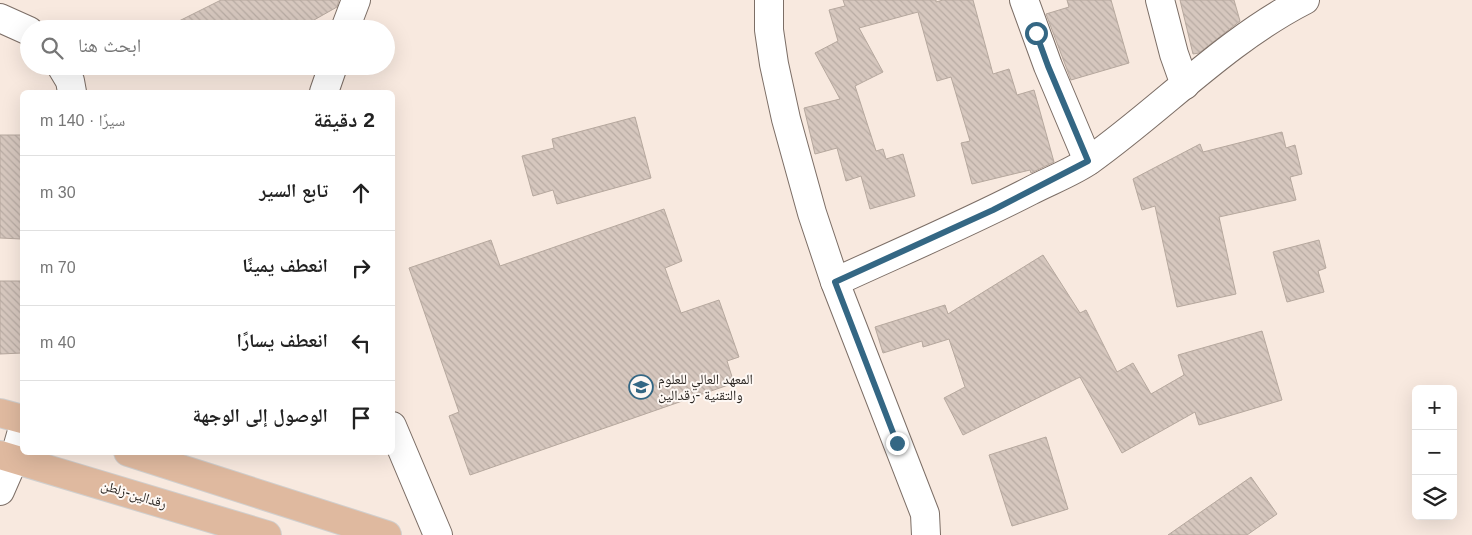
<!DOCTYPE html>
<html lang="ar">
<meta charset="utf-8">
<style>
body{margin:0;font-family:Arial,"Noto Naskh Arabic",sans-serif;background:#f6f6f6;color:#222;direction:rtl}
.controls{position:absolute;right:15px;bottom:15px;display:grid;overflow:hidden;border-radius:8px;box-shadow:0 5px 20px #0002}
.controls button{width:45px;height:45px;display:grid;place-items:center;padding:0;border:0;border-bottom:1px solid #e0e0e0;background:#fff;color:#222;font:25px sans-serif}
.stop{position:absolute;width:15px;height:15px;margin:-11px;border:4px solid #346784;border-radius:50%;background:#fff}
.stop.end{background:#346784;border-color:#fff;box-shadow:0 1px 5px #0008}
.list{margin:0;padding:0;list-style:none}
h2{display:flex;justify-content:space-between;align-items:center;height:65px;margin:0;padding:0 20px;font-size:21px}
h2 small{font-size:16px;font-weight:400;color:#767676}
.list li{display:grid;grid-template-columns:32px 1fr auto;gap:15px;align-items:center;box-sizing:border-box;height:75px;padding:0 20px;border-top:1px solid #e0e0e0}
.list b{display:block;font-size:19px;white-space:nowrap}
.list em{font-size:16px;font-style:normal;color:#767676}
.icon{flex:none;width:28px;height:28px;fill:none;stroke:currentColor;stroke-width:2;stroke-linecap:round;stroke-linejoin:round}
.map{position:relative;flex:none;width:1472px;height:535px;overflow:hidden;direction:ltr}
.search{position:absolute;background:#fff;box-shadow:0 5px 20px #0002;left:20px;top:20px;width:375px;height:55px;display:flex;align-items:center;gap:12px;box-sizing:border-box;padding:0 18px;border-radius:28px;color:#767676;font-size:19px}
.panel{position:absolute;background:#fff;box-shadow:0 5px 20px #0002;left:20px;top:90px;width:375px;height:365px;border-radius:8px;direction:rtl}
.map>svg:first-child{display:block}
.building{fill:url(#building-back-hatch);stroke:#b6a89e}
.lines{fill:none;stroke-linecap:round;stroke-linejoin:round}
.minor-casing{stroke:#7c6e66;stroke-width:30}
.major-casing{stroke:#d0cfce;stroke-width:30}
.minor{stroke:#fff;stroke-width:28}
.major{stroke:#dfb99f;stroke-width:28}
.route{stroke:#346784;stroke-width:6}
.labels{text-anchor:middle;stroke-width:4;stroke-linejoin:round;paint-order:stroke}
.poi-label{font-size:14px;fill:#292420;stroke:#fef8f4;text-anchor:start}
.street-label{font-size:14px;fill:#292420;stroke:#fef8f4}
</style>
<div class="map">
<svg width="1472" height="535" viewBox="0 0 1472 535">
<defs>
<pattern id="building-back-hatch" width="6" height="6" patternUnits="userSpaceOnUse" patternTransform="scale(1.25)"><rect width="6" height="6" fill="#d6c7be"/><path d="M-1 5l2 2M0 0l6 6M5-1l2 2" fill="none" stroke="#b8aba3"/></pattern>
</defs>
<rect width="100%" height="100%" fill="#f8e9df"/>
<g class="building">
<polygon points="221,0 339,0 337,7 298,29 163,29"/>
<polygon points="843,0 936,0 936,2 943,0 973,0 993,74 1009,69 1017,95 1034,90 1054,162 1031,173 1030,170 972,184 961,143 970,141 951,77 937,81 918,12 859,28 883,72 855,86 876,151 883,149 886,159 903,154 915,196 870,209 861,176 846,181 837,148 815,154 804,108 840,99 815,53 838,41 829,10 845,6"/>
<polygon points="1067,0 1111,0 1129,63 1071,80 1046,14 1069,7"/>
<polygon points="1180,0 1234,0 1240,21 1199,53 1193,54"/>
<polygon points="635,117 651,178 557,204 553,190 533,196 522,156 554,148 552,139"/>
<polygon points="1282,132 1286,148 1295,145 1302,174 1290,177 1296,200 1219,217 1236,294 1177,307 1155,206 1142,210 1133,179 1200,144 1203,152"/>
<polygon points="0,135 22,135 22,239 0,238"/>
<polygon points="664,209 682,261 665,268 681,313 719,300 739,357 727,361 734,383 470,475 449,416 459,412 409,268 491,240 500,266"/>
<polygon points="1319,240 1326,268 1318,271 1324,292 1287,302 1273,252"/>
<polygon points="1043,255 1080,313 1086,310 1117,372 1133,363 1151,394 1184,375 1178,355 1262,331 1282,400 1199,425 1195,412 1122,453 1080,377 963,435 944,398 965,387 949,339 923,347 922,341 883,353 875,327 945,305 948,314"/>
<polygon points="0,281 22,281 22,353 0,354"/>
<polygon points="1046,437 1068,509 1012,526 989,455"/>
<polygon points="1251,477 1277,514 1247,535 1168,535"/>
</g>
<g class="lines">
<g class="minor-casing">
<g id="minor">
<polyline points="769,0 769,30 774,64 786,119 812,213 835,282 925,514 926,535"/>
<polyline points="1024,0 1048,66 1088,161"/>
<polyline points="1160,0 1174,54 1185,85"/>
<polyline points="0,18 29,31"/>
<polyline points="345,29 356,0"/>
<polyline points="61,66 70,81 72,92"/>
<polyline points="324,92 333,66"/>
<path d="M835,282C900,252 966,224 1030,191C1049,181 1073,172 1090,160C1163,108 1225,41 1305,0"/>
<polyline points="392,426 438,535"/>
<polyline points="0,491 14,459 22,431"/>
</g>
</g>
<g class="major-casing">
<g id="major">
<polyline points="0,413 22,419"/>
<polyline points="128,452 387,535"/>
<polyline points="0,455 267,535"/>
</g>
</g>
<use href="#minor" class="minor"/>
<use href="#major" class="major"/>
</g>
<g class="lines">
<polyline class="route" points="897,443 835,282 993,210 1088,161 1048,66 1036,33"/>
</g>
<defs>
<g id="university-ring" transform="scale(1.25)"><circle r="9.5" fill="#fef8f4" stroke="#346784" stroke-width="1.5"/><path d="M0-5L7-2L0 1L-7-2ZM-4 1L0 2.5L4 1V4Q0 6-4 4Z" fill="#346784"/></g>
</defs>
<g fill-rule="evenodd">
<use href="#university-ring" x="641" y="387"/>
</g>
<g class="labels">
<g class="poi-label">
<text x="658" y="384">المعهد العالي للعلوم<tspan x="658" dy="16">والتقنية -رقدالين</tspan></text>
</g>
<g class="street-label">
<text transform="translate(134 494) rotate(17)" y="5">رقدالين-زلطن</text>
</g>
</g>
</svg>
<div class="controls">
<button>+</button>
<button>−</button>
<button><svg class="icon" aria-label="layers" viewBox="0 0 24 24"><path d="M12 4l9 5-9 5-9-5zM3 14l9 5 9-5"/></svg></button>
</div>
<div class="stop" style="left:1036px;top:33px"></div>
<div class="stop end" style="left:897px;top:443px"></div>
<div class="search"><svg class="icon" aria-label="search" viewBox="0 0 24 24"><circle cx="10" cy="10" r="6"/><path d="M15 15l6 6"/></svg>ابحث هنا</div>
<section class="panel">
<h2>2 دقيقة<small>سيرًا · 140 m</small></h2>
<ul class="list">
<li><svg class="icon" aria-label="ahead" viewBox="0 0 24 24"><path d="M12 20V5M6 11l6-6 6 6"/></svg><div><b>تابع السير</b></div><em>30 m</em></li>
<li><svg class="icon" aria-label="right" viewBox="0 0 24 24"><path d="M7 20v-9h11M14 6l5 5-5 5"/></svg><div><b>انعطف يمينًا</b></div><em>70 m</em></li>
<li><svg class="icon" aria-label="left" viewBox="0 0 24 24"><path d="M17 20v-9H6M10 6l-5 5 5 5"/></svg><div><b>انعطف يسارًا</b></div><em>40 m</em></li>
<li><svg class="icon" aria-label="arrive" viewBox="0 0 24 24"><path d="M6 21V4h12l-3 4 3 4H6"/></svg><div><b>الوصول إلى الوجهة</b></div></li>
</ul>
</section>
</div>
